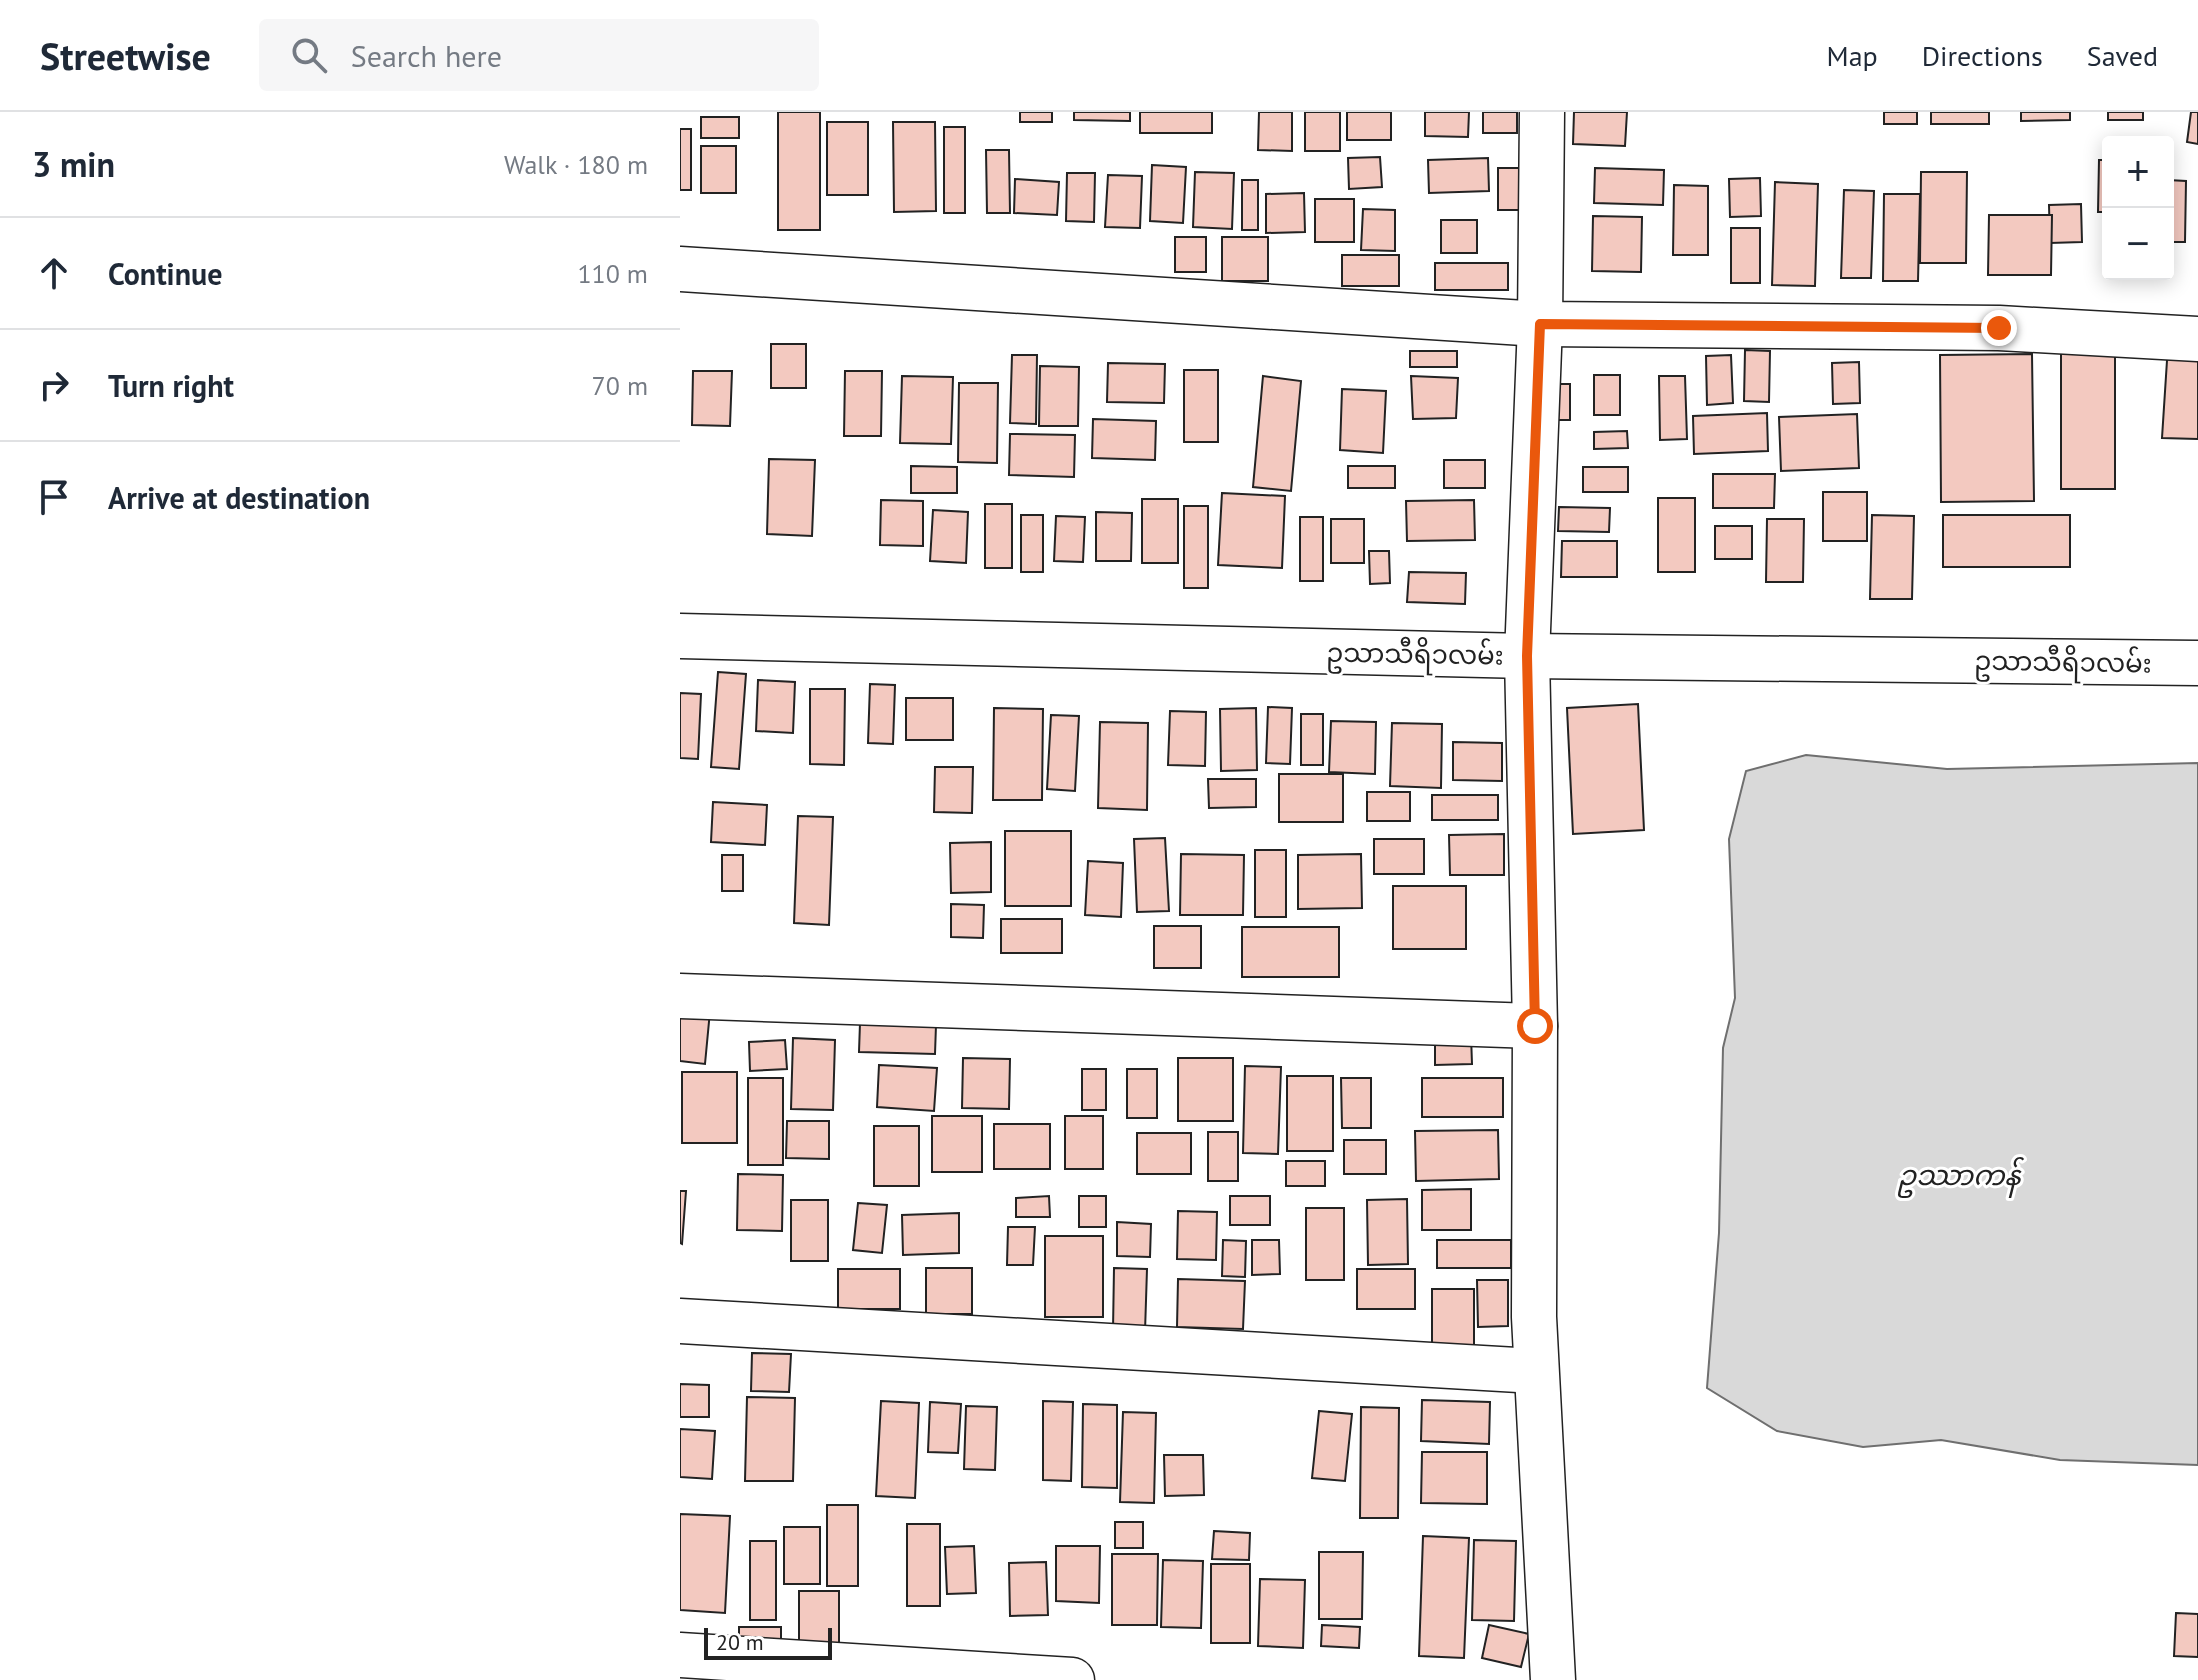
<!DOCTYPE html>
<meta charset="utf-8">
<style>
body{margin:0;font-family:"PT Sans","Noto Sans Myanmar",sans-serif;background:#f6f6f7;color:#1f2937}
.controls{position:absolute;right:24px;top:24px;display:grid;overflow:hidden;border-radius:8px;box-shadow:0 4px 20px #0003}
.controls button{width:72px;height:72px;display:grid;place-items:center;padding:0;border:0;border-bottom:2px solid #e0e1e3;background:#fff;color:#1f2937;font:40px sans-serif}
.scale{position:absolute;left:24px;bottom:20px;width:128px;box-sizing:border-box;padding-left:8px;border:4px solid #222;border-top:0;font-size:22px;line-height:28px;white-space:nowrap;color:#222;-webkit-text-stroke:6px #fff;paint-order:stroke}
.stop{position:absolute;width:24px;height:24px;margin:-18px;border:6px solid #ea580c;border-radius:50%;background:#fff}
.stop.end{background:#ea580c;border-color:#fff;box-shadow:0 2px 8px #0008}
.list{margin:0;padding:0;list-style:none}
h2{display:flex;justify-content:space-between;align-items:center;height:104px;margin:0;padding:0 32px;font-size:34px}
h2 small{font-size:26px;font-weight:400;color:#747a83}
.list li{display:grid;grid-template-columns:52px 1fr auto;gap:24px;align-items:center;box-sizing:border-box;height:112px;padding:0 32px;border-top:2px solid #e0e1e3}
.list b{display:block;font-size:30px;white-space:nowrap}
.list em{font-size:26px;font-style:normal;color:#747a83}
.icon{flex:none;width:44px;height:44px;fill:none;stroke:currentColor;stroke-width:2;stroke-linecap:round;stroke-linejoin:round}
.map{position:relative;flex:none;width:1518px;height:1568px;overflow:hidden}
header{display:flex;align-items:center;gap:48px;box-sizing:border-box;height:112px;padding:0 40px;background:#fff;border-bottom:2px solid #e0e1e3}
header strong{font-size:38px}
nav{display:flex;gap:44px;margin-inline-start:auto;font-size:28px}
.search{width:560px;height:72px;background:#f6f6f7;display:flex;align-items:center;gap:20px;box-sizing:border-box;padding:0 28px;border-radius:8px;color:#747a83;font-size:30px}
main{display:flex}
aside{flex:1;background:#fff}
.map>svg:first-child{display:block}
.water{fill:#d9d9d9;stroke:#6f6f6f;stroke-width:2}
.building{fill:#f3c9c0;stroke:#222;stroke-width:2}
.lines{fill:none;stroke-linecap:round;stroke-linejoin:round}
.minor-casing{stroke:#222;stroke-width:47}
.minor{stroke:#fff;stroke-width:44}
.route{stroke:#ea580c;stroke-width:10}
.labels{text-anchor:middle;stroke-width:6;stroke-linejoin:round;paint-order:stroke}
.street-label{font-size:26px;fill:#222;stroke:#fff}
.water-label{font-size:28px;font-style:italic;fill:#222;stroke:#fff}
</style>
<header>
<strong>Streetwise</strong>
<div class="search"><svg class="icon" aria-label="search" viewBox="0 0 24 24"><circle cx="10" cy="10" r="6"/><path d="M15 15l6 6"/></svg>Search here</div>
<nav><a>Map</a><a>Directions</a><a>Saved</a></nav>
</header>
<main>
<aside>
<h2>3 min<small>Walk · 180 m</small></h2>
<ul class="list">
<li><svg class="icon" aria-label="ahead" viewBox="0 0 24 24"><path d="M12 20V5M6 11l6-6 6 6"/></svg><div><b>Continue</b></div><em>110 m</em></li>
<li><svg class="icon" aria-label="right" viewBox="0 0 24 24"><path d="M7 20v-9h11M14 6l5 5-5 5"/></svg><div><b>Turn right</b></div><em>70 m</em></li>
<li><svg class="icon" aria-label="arrive" viewBox="0 0 24 24"><path d="M6 21V4h12l-3 4 3 4H6"/></svg><div><b>Arrive at destination</b></div></li>
</ul>
</aside>
<div class="map">
<svg width="1518" height="1568" viewBox="0 0 1518 1568">
<rect width="100%" height="100%" fill="#fff"/>
<polygon class="water" points="1126,643 1267,657 1518,651 1518,1353 1380,1348 1261,1328 1183,1335 1097,1319 1027,1276 1039,1121 1043,936 1055,886 1049,727 1066,659"/>
<g class="building">
<rect x="98" y="0" width="42" height="118"/>
<rect x="340" y="0" width="32" height="10"/>
<polygon points="394,0 450,0 450,9 394,8"/>
<rect x="460" y="0" width="72" height="21"/>
<polygon points="579,0 612,0 612,39 578,38"/>
<rect x="625" y="0" width="35" height="39"/>
<rect x="667" y="0" width="44" height="28"/>
<polygon points="745,0 789,0 788,25 745,24"/>
<rect x="803" y="0" width="34" height="21"/>
<polygon points="894,0 947,0 945,34 893,32"/>
<rect x="1204" y="0" width="33" height="12"/>
<rect x="1251" y="0" width="58" height="12"/>
<polygon points="1341,0 1390,0 1390,8 1341,9"/>
<rect x="1428" y="0" width="35" height="8"/>
<polygon points="1511,0 1518,0 1518,32 1507,30"/>
<rect x="21" y="5" width="38" height="21"/>
<rect x="147" y="10" width="41" height="73"/>
<polygon points="213,10 255,10 256,99 214,100"/>
<rect x="264" y="15" width="21" height="86"/>
<rect x="0" y="17" width="11" height="61"/>
<rect x="21" y="34" width="35" height="47"/>
<polygon points="306,38 329,38 330,101 307,101"/>
<polygon points="700,45 702,75 669,77 668,46"/>
<polygon points="808,46 809,79 749,81 748,48"/>
<polygon points="1419,48 1428,48 1428,100 1418,100"/>
<polygon points="472,53 506,55 503,111 470,109"/>
<rect x="818" y="56" width="26" height="42"/>
<polygon points="915,56 984,58 983,93 914,91"/>
<polygon points="515,60 554,61 552,117 513,115"/>
<polygon points="1241,60 1287,60 1286,151 1240,151"/>
<polygon points="387,61 415,61 414,110 386,109"/>
<polygon points="428,63 462,64 460,116 425,115"/>
<polygon points="1080,66 1081,104 1050,105 1049,67"/>
<polygon points="335,67 379,70 377,103 334,101"/>
<rect x="562" y="68" width="16" height="50"/>
<polygon points="1488,68 1506,69 1505,130 1488,130"/>
<polygon points="1095,70 1138,72 1135,174 1092,173"/>
<polygon points="994,73 1028,74 1028,143 993,143"/>
<polygon points="1164,78 1194,79 1191,166 1161,166"/>
<polygon points="624,81 625,120 586,121 586,82"/>
<polygon points="1204,82 1240,82 1238,169 1203,169"/>
<rect x="635" y="87" width="39" height="43"/>
<polygon points="1401,92 1402,130 1370,131 1369,93"/>
<polygon points="683,97 715,98 715,139 681,138"/>
<polygon points="1309,103 1372,103 1371,163 1308,163"/>
<polygon points="913,104 962,105 961,160 912,159"/>
<rect x="761" y="108" width="36" height="33"/>
<rect x="1051" y="116" width="29" height="55"/>
<rect x="495" y="125" width="31" height="35"/>
<rect x="542" y="125" width="46" height="44"/>
<rect x="662" y="143" width="57" height="31"/>
<rect x="755" y="151" width="73" height="27"/>
<rect x="91" y="232" width="35" height="44"/>
<polygon points="1488,233 1518,234 1518,327 1482,326"/>
<rect x="1381" y="236" width="54" height="141"/>
<polygon points="1065,238 1090,239 1089,290 1064,289"/>
<rect x="730" y="239" width="47" height="16"/>
<polygon points="1352,242 1354,389 1261,390 1260,243"/>
<polygon points="332,243 357,243 356,312 330,311"/>
<polygon points="1051,243 1053,291 1027,293 1026,244"/>
<polygon points="1179,250 1180,291 1153,292 1152,251"/>
<polygon points="428,251 485,252 484,291 427,290"/>
<polygon points="360,254 399,255 398,314 359,314"/>
<rect x="504" y="258" width="34" height="72"/>
<polygon points="13,259 52,259 50,314 12,313"/>
<polygon points="165,259 202,259 201,324 164,324"/>
<rect x="914" y="263" width="26" height="40"/>
<polygon points="222,264 273,265 271,332 220,331"/>
<polygon points="583,264 621,269 611,379 573,375"/>
<polygon points="731,264 778,266 776,306 733,307"/>
<polygon points="979,264 1005,264 1007,327 980,328"/>
<polygon points="279,271 318,271 317,351 278,350"/>
<rect x="868" y="272" width="22" height="36"/>
<polygon points="662,277 706,279 703,341 660,338"/>
<polygon points="1087,301 1088,339 1014,342 1013,304"/>
<polygon points="1177,302 1179,356 1101,359 1099,305"/>
<polygon points="413,307 476,309 475,348 412,346"/>
<polygon points="947,319 948,336 914,337 914,320"/>
<polygon points="330,322 395,323 394,365 329,363"/>
<polygon points="89,347 135,348 132,424 87,422"/>
<rect x="764" y="348" width="41" height="28"/>
<polygon points="231,354 277,355 277,381 231,381"/>
<rect x="668" y="354" width="47" height="22"/>
<rect x="903" y="355" width="45" height="25"/>
<polygon points="1033,362 1095,362 1094,396 1033,396"/>
<rect x="1143" y="380" width="44" height="49"/>
<polygon points="542,381 605,384 602,456 538,453"/>
<rect x="978" y="386" width="37" height="74"/>
<rect x="462" y="387" width="36" height="64"/>
<polygon points="201,388 243,389 243,434 200,433"/>
<polygon points="794,388 795,428 727,429 726,389"/>
<rect x="305" y="392" width="27" height="64"/>
<rect x="504" y="394" width="24" height="82"/>
<polygon points="879,395 930,396 929,420 878,419"/>
<polygon points="253,398 288,400 286,451 250,449"/>
<polygon points="416,400 452,401 451,449 416,449"/>
<rect x="341" y="403" width="22" height="57"/>
<polygon points="1192,403 1234,404 1232,487 1190,487"/>
<rect x="1263" y="403" width="127" height="52"/>
<polygon points="376,404 405,405 403,450 374,449"/>
<rect x="620" y="405" width="23" height="64"/>
<rect x="651" y="407" width="33" height="44"/>
<polygon points="1087,407 1124,407 1123,470 1086,470"/>
<rect x="1035" y="414" width="37" height="33"/>
<polygon points="882,429 937,429 937,465 881,465"/>
<polygon points="689,439 709,439 710,471 690,472"/>
<polygon points="729,460 786,461 785,492 727,490"/>
<polygon points="38,560 66,562 59,657 31,655"/>
<polygon points="78,568 115,570 113,621 76,619"/>
<polygon points="190,572 215,573 213,632 188,631"/>
<polygon points="130,577 165,577 164,653 130,652"/>
<polygon points="0,581 21,582 18,647 0,646"/>
<rect x="226" y="586" width="47" height="42"/>
<polygon points="958,592 964,718 893,722 887,596"/>
<polygon points="588,595 612,596 610,652 586,651"/>
<polygon points="314,596 363,597 362,688 313,688"/>
<polygon points="576,596 577,658 541,659 540,597"/>
<polygon points="490,599 526,600 525,654 488,653"/>
<rect x="621" y="602" width="22" height="51"/>
<polygon points="371,603 399,604 395,679 367,677"/>
<polygon points="651,609 696,610 695,662 649,660"/>
<polygon points="420,610 468,611 467,698 418,696"/>
<polygon points="712,611 762,612 761,676 710,674"/>
<polygon points="773,630 822,631 822,669 773,668"/>
<polygon points="255,655 293,655 292,701 254,700"/>
<rect x="599" y="662" width="64" height="48"/>
<polygon points="528,667 576,667 576,695 529,696"/>
<rect x="687" y="680" width="43" height="29"/>
<rect x="752" y="683" width="66" height="25"/>
<polygon points="33,690 87,693 85,733 31,730"/>
<polygon points="118,704 153,705 149,813 114,811"/>
<rect x="325" y="719" width="66" height="75"/>
<polygon points="824,722 824,763 770,763 769,723"/>
<polygon points="485,726 489,799 457,800 454,727"/>
<rect x="694" y="727" width="50" height="35"/>
<polygon points="311,730 311,780 271,781 270,731"/>
<rect x="575" y="738" width="31" height="67"/>
<polygon points="501,742 564,743 563,803 500,803"/>
<polygon points="681,742 682,796 618,797 618,743"/>
<rect x="42" y="743" width="21" height="36"/>
<polygon points="408,749 443,751 441,805 405,803"/>
<rect x="713" y="774" width="73" height="63"/>
<polygon points="271,792 304,793 303,826 271,825"/>
<rect x="321" y="807" width="61" height="34"/>
<rect x="474" y="814" width="47" height="42"/>
<rect x="562" y="815" width="97" height="50"/>
<polygon points="0,896 30,899 25,952 0,949"/>
<polygon points="180,911 256,913 255,942 179,940"/>
<polygon points="791,923 792,952 755,953 755,924"/>
<polygon points="113,926 155,928 153,998 111,997"/>
<polygon points="105,928 107,957 70,959 69,930"/>
<polygon points="283,946 330,947 329,997 282,996"/>
<rect x="498" y="946" width="55" height="63"/>
<polygon points="199,953 257,956 254,999 197,995"/>
<polygon points="565,954 601,955 598,1042 563,1041"/>
<rect x="402" y="957" width="24" height="41"/>
<rect x="447" y="957" width="30" height="49"/>
<rect x="2" y="960" width="55" height="71"/>
<rect x="607" y="964" width="46" height="75"/>
<rect x="68" y="966" width="35" height="87"/>
<polygon points="661,966 691,966 691,1016 662,1016"/>
<rect x="742" y="966" width="81" height="39"/>
<rect x="252" y="1004" width="50" height="56"/>
<rect x="385" y="1004" width="38" height="53"/>
<polygon points="107,1009 149,1009 149,1047 106,1046"/>
<rect x="314" y="1012" width="56" height="45"/>
<rect x="194" y="1014" width="45" height="60"/>
<polygon points="818,1018 819,1067 736,1069 735,1019"/>
<rect x="528" y="1020" width="30" height="49"/>
<rect x="457" y="1021" width="54" height="41"/>
<rect x="664" y="1028" width="42" height="34"/>
<rect x="606" y="1049" width="39" height="25"/>
<polygon points="58,1062 103,1063 102,1119 57,1118"/>
<polygon points="791,1077 791,1118 742,1118 742,1078"/>
<polygon points="0,1079 6,1079 2,1132 0,1131"/>
<polygon points="369,1084 370,1105 336,1105 336,1086"/>
<rect x="399" y="1084" width="27" height="31"/>
<rect x="550" y="1084" width="40" height="29"/>
<polygon points="727,1087 728,1152 688,1153 687,1088"/>
<rect x="111" y="1088" width="37" height="61"/>
<polygon points="178,1091 207,1093 202,1141 173,1138"/>
<rect x="626" y="1096" width="38" height="72"/>
<polygon points="498,1099 537,1100 536,1148 497,1147"/>
<polygon points="279,1101 279,1141 223,1143 222,1103"/>
<polygon points="437,1110 471,1112 470,1145 437,1144"/>
<polygon points="328,1115 355,1115 353,1153 327,1153"/>
<rect x="365" y="1124" width="58" height="81"/>
<polygon points="543,1128 566,1129 565,1165 542,1164"/>
<polygon points="572,1128 599,1128 600,1162 572,1163"/>
<rect x="757" y="1128" width="74" height="28"/>
<rect x="246" y="1156" width="46" height="46"/>
<polygon points="434,1156 467,1157 465,1220 433,1218"/>
<rect x="158" y="1157" width="62" height="40"/>
<rect x="677" y="1157" width="58" height="40"/>
<polygon points="498,1167 565,1169 563,1217 497,1215"/>
<polygon points="797,1168 828,1168 828,1214 798,1215"/>
<rect x="752" y="1177" width="42" height="64"/>
<polygon points="72,1241 111,1242 109,1280 71,1279"/>
<polygon points="0,1272 29,1273 29,1305 0,1305"/>
<polygon points="67,1285 115,1286 113,1369 65,1369"/>
<polygon points="742,1288 810,1290 809,1332 741,1329"/>
<polygon points="201,1289 239,1291 235,1386 196,1384"/>
<polygon points="363,1289 393,1290 391,1369 363,1368"/>
<polygon points="250,1290 281,1292 278,1341 248,1340"/>
<polygon points="403,1292 437,1293 437,1376 402,1375"/>
<polygon points="286,1294 317,1295 315,1358 284,1357"/>
<polygon points="681,1295 719,1296 718,1406 680,1406"/>
<polygon points="639,1299 672,1302 665,1369 632,1366"/>
<polygon points="443,1300 476,1301 474,1391 440,1390"/>
<polygon points="0,1317 35,1319 32,1367 0,1365"/>
<polygon points="742,1340 807,1340 807,1392 741,1391"/>
<polygon points="484,1343 523,1343 524,1383 485,1384"/>
<rect x="147" y="1393" width="31" height="81"/>
<polygon points="0,1402 50,1404 45,1501 0,1498"/>
<rect x="435" y="1410" width="28" height="26"/>
<rect x="227" y="1412" width="33" height="82"/>
<rect x="104" y="1415" width="36" height="57"/>
<polygon points="534,1419 570,1421 569,1448 532,1447"/>
<polygon points="743,1424 789,1426 784,1546 739,1544"/>
<polygon points="794,1428 836,1429 834,1509 792,1508"/>
<rect x="70" y="1429" width="26" height="79"/>
<polygon points="294,1434 296,1481 267,1482 265,1435"/>
<polygon points="376,1434 420,1434 419,1491 376,1489"/>
<polygon points="639,1440 683,1440 682,1507 639,1507"/>
<polygon points="432,1442 478,1442 477,1513 432,1513"/>
<polygon points="483,1448 523,1449 521,1516 481,1515"/>
<polygon points="366,1450 368,1503 330,1504 329,1451"/>
<rect x="531" y="1452" width="39" height="79"/>
<polygon points="580,1467 625,1468 623,1536 578,1534"/>
<rect x="119" y="1479" width="40" height="52"/>
<polygon points="1496,1501 1518,1502 1518,1545 1494,1544"/>
<polygon points="642,1513 680,1515 679,1536 641,1534"/>
<polygon points="809,1513 849,1522 841,1555 802,1546"/>
<rect x="59" y="1515" width="42" height="17"/>
</g>
<g class="lines">
<g class="minor-casing">
<g id="minor">
<polyline points="862,0 860,212 847,544 855,914 854,1205 873,1568"/>
<polyline points="0,157 860,212 1319,216 1518,227"/>
<polyline points="0,524 847,544 1518,551"/>
<polyline points="0,884 855,914"/>
<polyline points="0,1209 856,1259"/>
<polyline points="0,1543 392,1568"/>
</g>
</g>
<use href="#minor" class="minor"/>
</g>
<g class="lines">
<polyline class="route" points="855,914 847,544 860,212 1319,216"/>
</g>
<g class="labels">
<g class="street-label">
<text transform="translate(735 542) rotate(1)" y="9">ဥသာသီရိ၁လမ်း</text>
<text transform="translate(1383 550) rotate(1)" y="9">ဥသာသီရိ၁လမ်း</text>
</g>
<g class="water-label">
<text x="1279" y="1073">ဥဿာကန်</text>
</g>
</g>
</svg>
<div class="controls">
<button>+</button>
<button>−</button>
</div>
<div class="scale">20 m</div>
<div class="stop" style="left:855px;top:914px"></div>
<div class="stop end" style="left:1319px;top:216px"></div>
</div>
</main>
